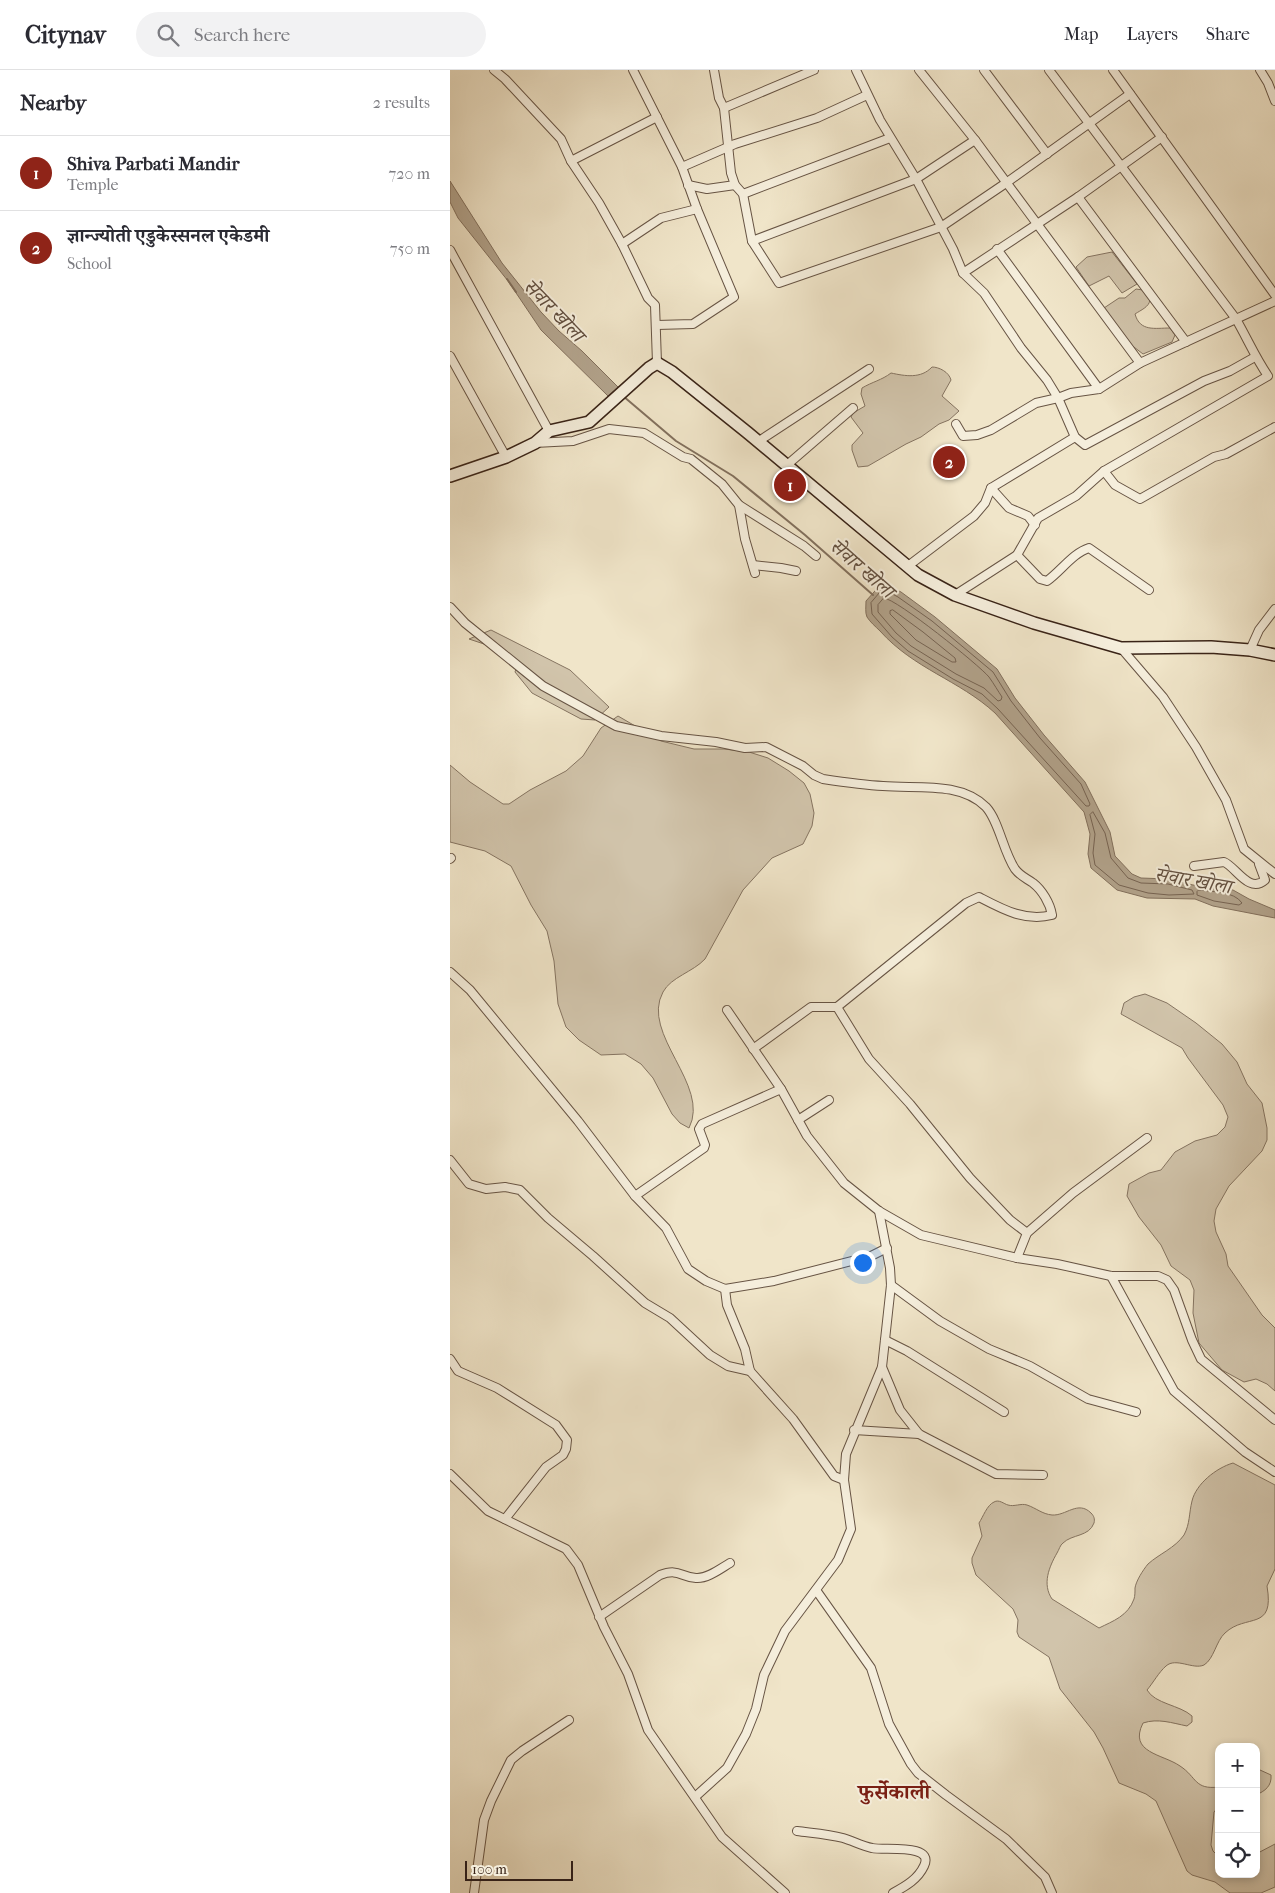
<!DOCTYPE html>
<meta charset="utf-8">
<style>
body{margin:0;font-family:"IM FELL French Canon","Noto Serif Devanagari",serif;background:#f2f2f3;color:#2b2b33}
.controls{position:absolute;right:15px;bottom:15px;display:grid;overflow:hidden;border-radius:10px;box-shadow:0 2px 8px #0003}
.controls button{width:45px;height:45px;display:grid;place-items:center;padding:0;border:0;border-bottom:1px solid #e1e1e2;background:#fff;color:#2b2b33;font:25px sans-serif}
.scale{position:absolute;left:15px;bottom:12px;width:108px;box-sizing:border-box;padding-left:5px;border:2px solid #392317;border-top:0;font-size:14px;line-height:18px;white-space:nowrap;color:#392317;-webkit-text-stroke:4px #f5eedc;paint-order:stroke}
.you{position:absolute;left:412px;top:1192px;width:18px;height:18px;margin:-12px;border:4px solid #fff;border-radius:50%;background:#1a73e8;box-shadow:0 0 0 8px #1a73e833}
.badge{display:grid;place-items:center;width:32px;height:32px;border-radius:50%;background:#8f2418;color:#fff;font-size:16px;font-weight:700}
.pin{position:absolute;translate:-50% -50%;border:2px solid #fff;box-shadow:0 1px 5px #0006}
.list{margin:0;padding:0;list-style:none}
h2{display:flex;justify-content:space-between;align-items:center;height:65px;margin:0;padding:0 20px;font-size:21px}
h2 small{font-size:16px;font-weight:400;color:#7c7c81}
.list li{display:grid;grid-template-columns:32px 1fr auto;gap:15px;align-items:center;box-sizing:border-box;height:75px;padding:0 20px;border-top:1px solid #e1e1e2}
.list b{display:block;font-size:19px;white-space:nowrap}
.list p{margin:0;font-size:16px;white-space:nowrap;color:#7c7c81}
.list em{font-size:16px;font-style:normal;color:#7c7c81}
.icon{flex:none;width:28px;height:28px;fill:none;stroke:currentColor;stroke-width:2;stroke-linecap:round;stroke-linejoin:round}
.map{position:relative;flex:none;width:825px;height:1823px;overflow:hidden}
header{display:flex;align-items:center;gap:30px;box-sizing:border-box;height:70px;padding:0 25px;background:#fff;border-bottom:1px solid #e1e1e2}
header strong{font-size:24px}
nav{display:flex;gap:28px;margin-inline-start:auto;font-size:18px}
.search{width:350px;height:45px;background:#f2f2f3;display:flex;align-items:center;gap:12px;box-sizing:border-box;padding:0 18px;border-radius:28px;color:#7c7c81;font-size:19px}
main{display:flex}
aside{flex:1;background:#fff}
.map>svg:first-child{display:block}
.green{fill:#d1c4ab;stroke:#857461}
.water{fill:#b2a38c;stroke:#82705d}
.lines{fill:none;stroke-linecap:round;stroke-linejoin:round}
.shore{stroke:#766352;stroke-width:1}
.stream{stroke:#82705d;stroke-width:2}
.street-casing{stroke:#675444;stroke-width:10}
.secondary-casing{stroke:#392317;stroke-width:14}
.street{stroke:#f5eedc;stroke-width:8}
.secondary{stroke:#f5eedc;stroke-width:11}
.labels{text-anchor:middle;stroke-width:4;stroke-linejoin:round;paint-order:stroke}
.water-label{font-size:20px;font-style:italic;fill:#635040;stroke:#f5eedc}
.quarter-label{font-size:21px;font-weight:bold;fill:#7a1f14;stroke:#f5eedc}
</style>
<header>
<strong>Citynav</strong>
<div class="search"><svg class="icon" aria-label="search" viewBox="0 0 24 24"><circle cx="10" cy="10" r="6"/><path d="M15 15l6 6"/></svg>Search here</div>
<nav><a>Map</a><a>Layers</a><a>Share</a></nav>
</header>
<main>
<aside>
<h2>Nearby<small>2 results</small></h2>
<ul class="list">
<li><span class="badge">1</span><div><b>Shiva Parbati Mandir</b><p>Temple</p></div><em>720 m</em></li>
<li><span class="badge">2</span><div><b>ज्ञान्ज्योती एडुकेस्सनल एकेडमी</b><p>School</p></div><em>750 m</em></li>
</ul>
</aside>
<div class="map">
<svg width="825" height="1823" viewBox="0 0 825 1823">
<rect width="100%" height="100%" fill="#f0e5c9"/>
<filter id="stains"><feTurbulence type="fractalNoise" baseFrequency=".004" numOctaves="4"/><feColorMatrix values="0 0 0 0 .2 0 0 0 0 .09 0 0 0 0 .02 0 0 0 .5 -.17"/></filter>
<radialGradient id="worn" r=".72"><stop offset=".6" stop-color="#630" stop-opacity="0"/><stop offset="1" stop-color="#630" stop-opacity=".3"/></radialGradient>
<g class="green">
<polygon points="662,182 687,214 672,223 659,206 639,216 626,197 637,187"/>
<path d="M686,219L693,220L700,230C699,237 691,240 685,244C690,262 705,258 720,258L725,265L722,272L693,284L680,274L654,238L669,228H675Z"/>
<path d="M482,297C489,297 499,302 501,310L492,326L509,341L499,350L489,354L471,367L456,374L418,396L408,397L402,380V375L413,363L401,347L403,343L415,336L411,324L412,318C422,312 432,310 441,303C455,306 471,309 482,297Z"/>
<polygon points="41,560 120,600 159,637 145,650 131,649 82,623 65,602 68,592 51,577 37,575 19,569"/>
<path d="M168,646L211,671L244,679H274L299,682L318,688L339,701L354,713L360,724L364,743L362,756L353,774L322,788L293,820L255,889C243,902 221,907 213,922C190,964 261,1015 239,1058L230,1053L222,1044L203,1008L191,994L175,984L151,985L129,970L116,957L108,934L104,891L97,861L81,835L61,796L35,781L0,772V695L20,712L53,734H59L80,720L116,701L133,686L151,658Z"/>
<polygon points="695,924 717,933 746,953 772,974 787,992 797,1014 812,1033 817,1058 817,1070 812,1081 779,1116 766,1139 764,1151 766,1162 776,1184 778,1196 812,1245 825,1258 825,1321 817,1314 806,1309 794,1312 772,1300 749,1273 743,1243 744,1220 740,1210 721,1196 711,1175 689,1147 677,1126 679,1114 699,1103 711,1100 725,1082 745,1071 767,1065 775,1057 778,1047 773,1035 738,988 732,978 671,944 674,933 684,927"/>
<path d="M783,1393L825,1415V1499L817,1516C825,1562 796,1543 775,1563C766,1571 764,1589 754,1595C743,1600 726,1587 716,1596C709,1602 703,1613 697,1620C705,1634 730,1635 742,1646V1652L737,1656C722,1653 708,1648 693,1653C678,1683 713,1684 730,1696C747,1707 744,1720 769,1717V1736L764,1742L761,1775L763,1781L769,1787V1804H806V1784L825,1774V1817L811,1823H780L765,1812L742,1805L737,1801L706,1731L696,1724L669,1713L653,1678L644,1662L610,1619L599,1587L569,1567L567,1562L568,1550L563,1539L526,1505L522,1493V1488L532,1466L529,1453C533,1447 537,1435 544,1432C549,1429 554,1434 558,1435C564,1437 571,1433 577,1435C586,1438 592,1444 602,1445C616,1446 628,1430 641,1443C644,1446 645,1449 644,1453C639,1467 622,1464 613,1473C610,1475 609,1480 607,1483C599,1497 592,1514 602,1529L649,1558C663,1551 678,1546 684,1529C685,1526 685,1522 685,1518C686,1511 693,1500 698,1494C709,1484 725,1478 734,1465C740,1454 739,1443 742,1431C746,1414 766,1398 783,1393Z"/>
<path d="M810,1700L821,1705C822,1716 815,1721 806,1725V1701Z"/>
</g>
<g class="water">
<polygon points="0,111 52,193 91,242 109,261 132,281 169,318 158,326 91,260 58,211 8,148 0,132"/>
<path d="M432,513L451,522L485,547L547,599L565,628L594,665L635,712L660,762L665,786L682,804L691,808L718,809L743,815L783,820L799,829L825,840V848L763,836L745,829L697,828L667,820L641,798L638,784L640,764L634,742L545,643C509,610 464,599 430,561C426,557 420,552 417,547C415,543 416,536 416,531Z"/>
</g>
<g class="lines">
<g class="shore">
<polygon points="432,520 435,520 448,527 482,551 543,602 561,631 590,668 631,714 640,734 639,736 636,736 548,639 532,624 503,609 458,581 442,567 422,544 421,533"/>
<path d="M434,528C447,529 529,595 539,607C544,614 548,621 552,627L551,630L548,631L534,618L506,604L461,576L446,563L428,542V535Z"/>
<polygon points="443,540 473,562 505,588 506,592 502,592 466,570 440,544 440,541"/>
<polygon points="643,742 655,763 661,788 678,808 691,813 718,814 742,820 744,824 719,825 698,823 669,815 645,795 643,783 645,764 640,745"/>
<path d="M749,820C762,822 784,821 792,833L789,835L764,831L747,825V822Z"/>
</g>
<g class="stream">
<polyline points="57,209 66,222"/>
<polyline points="173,326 226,371 283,406 355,465 423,525"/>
</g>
<g class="street-casing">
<g id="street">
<polyline points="44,0 55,9 111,69 121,91 149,133 172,174 198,228 205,235 207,293"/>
<polyline points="183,0 232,97 247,139 284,227 243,254 207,255"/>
<polyline points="264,0 269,28 274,38 281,103 285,115 293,124 302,171 329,213 491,157 556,113 680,24"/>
<polyline points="406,0 430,50 466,109 503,179 513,203 534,223 571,278 597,310 608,328 625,367 635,375 754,311 780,301 805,287"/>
<polyline points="469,0 525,70 690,293"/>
<polyline points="534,0 597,84"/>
<path d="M599,0L786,249C797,268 805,287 818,306L654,401L626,426L588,448L567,485L590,509L597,511C611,501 623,483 639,478L699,520"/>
<polyline points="663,0 825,225"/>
<polyline points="810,0 818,13 825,31"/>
<polyline points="274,38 364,0"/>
<polyline points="121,91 207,47"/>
<polyline points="232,97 285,74 367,48 417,25"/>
<polyline points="238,115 257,119 285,115"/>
<polyline points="293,124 440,68"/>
<polyline points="628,127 736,272"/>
<polyline points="302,171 466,109 525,70"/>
<polyline points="172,174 211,148 247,139"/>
<polyline points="547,179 649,319"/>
<polyline points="0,180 99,361"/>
<polyline points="513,203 628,127 712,67"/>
<polyline points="0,286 56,387"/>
<polyline points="506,354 513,366 527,365 541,360 586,333 608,328 621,323 649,319 690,293 825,231"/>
<polyline points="309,371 419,299"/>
<polyline points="85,373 123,371 159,359 194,363 233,387 241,389 272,414 289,435 295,469 305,503"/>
<polyline points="337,395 403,338"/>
<polyline points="654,401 665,415 690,429 764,387 776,384 825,357"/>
<polyline points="289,435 354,476 366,486"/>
<polyline points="585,455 578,446 559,438 541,418 625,367"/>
<polyline points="303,495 331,498 346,501"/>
<polyline points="458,496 524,446 535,433 541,418"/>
<polyline points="505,525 567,485"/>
<path d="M0,537L15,553L93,616L166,656L211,666L266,672L295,678L316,677L353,696L364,705L373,709C393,712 413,715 433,716C466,719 510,711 536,737C549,751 553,781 565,799C570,806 576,808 583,813C592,820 600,833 602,845C575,852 552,839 529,827L516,833L387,937H361L303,979"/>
<polyline points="671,578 713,627 746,677 776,730 794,779 825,804"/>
<polyline points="800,580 809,560 825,539"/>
<polyline points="0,789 1,788"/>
<path d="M744,796L774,792C786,797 799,824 815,810L809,794"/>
<polyline points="0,902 20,920 128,1051 185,1126 216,1158 238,1199 256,1211 275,1219 324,1211 421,1186 437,1178"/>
<polyline points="387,937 419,989 460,1034 520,1108 560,1150 577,1163"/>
<polyline points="277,940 331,1019 357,1066 394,1113 429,1141 471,1165 567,1188 607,1194 661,1206 708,1206 717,1210 724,1220 742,1270 751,1289 825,1350"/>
<polyline points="348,1050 379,1030"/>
<polyline points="0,1090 19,1114 36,1119 55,1117 70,1120 98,1148 143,1186 195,1233 220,1248 260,1285 278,1296 300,1301"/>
<polyline points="185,1126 254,1078 255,1075 249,1059 252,1054 331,1019"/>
<polyline points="567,1188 577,1163 623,1123 697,1068"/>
<polyline points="661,1206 724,1321 795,1382 825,1402"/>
<polyline points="441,1215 490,1251 539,1279 580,1296 638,1329 686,1342"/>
<polyline points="275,1219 277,1235 295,1279 300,1301 343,1349 384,1406 394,1410"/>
<polyline points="435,1270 457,1281 554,1342"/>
<polyline points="0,1289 8,1301 47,1318 106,1355 117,1370 116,1379 113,1385 96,1397 55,1449"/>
<polyline points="432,1297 450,1340 469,1364 546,1404 593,1405"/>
<polyline points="404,1360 469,1364"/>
<polyline points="0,1404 38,1441 116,1479 128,1495 154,1557 178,1604 198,1660 272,1767 335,1823"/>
<polyline points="366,1520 421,1598 439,1654 461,1694 468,1703 496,1725 556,1769 595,1807 602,1823"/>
<path d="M149,1547L210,1505C229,1498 230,1507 246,1508C257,1509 270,1499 280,1493"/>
<polyline points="245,1727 277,1698 296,1664 306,1639 314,1605 335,1561 388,1490 401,1459 394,1410 396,1384 432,1297 441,1215 440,1198 429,1141"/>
<path d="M347,1761C362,1763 378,1764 393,1768C403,1771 412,1776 422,1778C434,1781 485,1773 474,1796C468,1809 456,1816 443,1823"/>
<polyline points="24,1823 34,1750 41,1731 61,1690 72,1681 119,1650"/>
</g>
</g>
<g class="secondary-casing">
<polyline id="secondary" points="0,406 56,387 85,373 99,361 139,352 199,298 207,293 222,302 298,363 468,505 505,525 584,553 671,578 761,577 800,580 825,585"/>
</g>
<use href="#street" class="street"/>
<use href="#secondary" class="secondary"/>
</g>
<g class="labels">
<g class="water-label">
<text transform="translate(104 240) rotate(46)" y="7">सेवार खोला</text>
<text transform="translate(412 498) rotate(41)" y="7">सेवार खोला</text>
<text transform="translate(743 810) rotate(10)" y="7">सेवार खोला</text>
</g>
<g class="quarter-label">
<text x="444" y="1729">फुर्सेकाली</text>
</g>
</g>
<rect width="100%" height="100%" filter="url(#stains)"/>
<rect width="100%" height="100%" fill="url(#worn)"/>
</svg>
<div class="controls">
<button>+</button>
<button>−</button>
<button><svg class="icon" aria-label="locate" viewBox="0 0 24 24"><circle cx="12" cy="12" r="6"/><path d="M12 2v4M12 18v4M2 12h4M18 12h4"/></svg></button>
</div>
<div class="scale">100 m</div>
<div class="you"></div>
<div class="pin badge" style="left:340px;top:415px">1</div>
<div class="pin badge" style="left:499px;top:392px">2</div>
</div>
</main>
